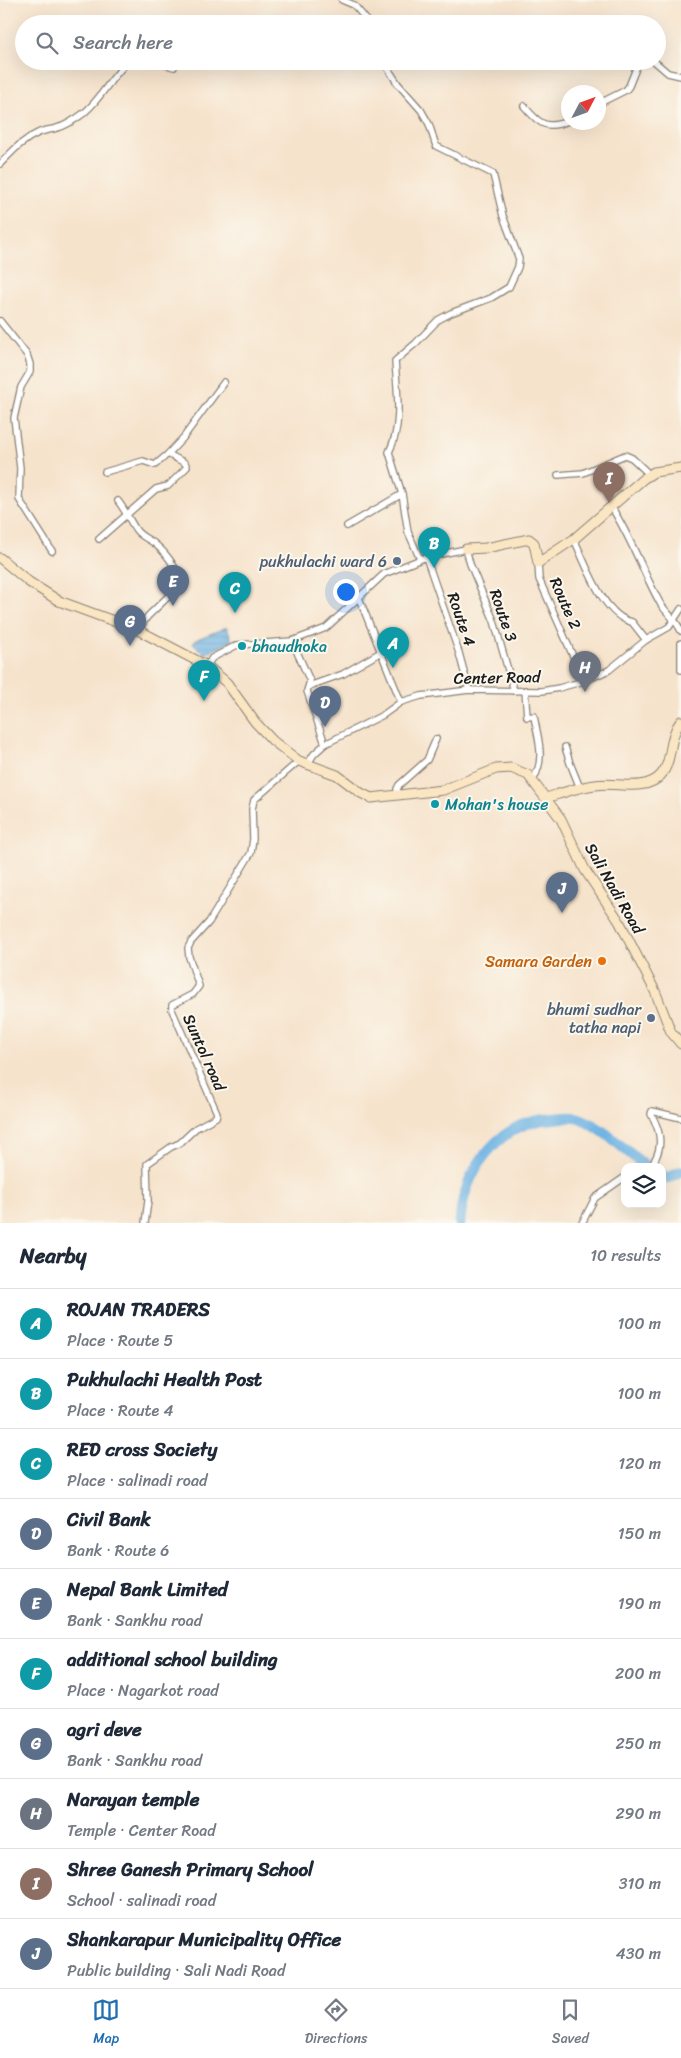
<!DOCTYPE html>
<meta charset="utf-8">
<style>
body{margin:0;font-family:Sriracha,sans-serif;background:#f6f6f7;color:#1f2937}
.controls{position:absolute;right:15px;bottom:15px;display:grid;overflow:hidden;border-radius:10px;box-shadow:0 5px 20px #0002}
.controls button{width:45px;height:45px;display:grid;place-items:center;padding:0;border:0;border-bottom:1px solid #e0e1e3;background:#fff;color:#1f2937;font:25px sans-serif}
.compass{position:absolute;left:561px;top:85px;width:45px;height:45px;border-radius:50%;background:#fff;box-shadow:0 5px 20px #0002;rotate:49deg}
.you{position:absolute;left:345px;top:591px;width:18px;height:18px;margin:-12px;border:4px solid #fff;border-radius:50%;background:#1a73e8;box-shadow:0 0 0 8px #1a73e833}
.badge{display:grid;place-items:center;width:32px;height:32px;border-radius:50%;background:#1f6fb2;color:#fff;font-size:16px;font-weight:700}
.pin{position:absolute;translate:-50% -41px;filter:drop-shadow(0 1px 2px #0008)}
.pin::after{content:'';position:absolute;top:26px;width:18px;height:15px;background:inherit;clip-path:polygon(0 0,100% 0,50% 100%)}
.list{margin:0;padding:0;list-style:none}
h2{display:flex;justify-content:space-between;align-items:center;height:65px;margin:0;padding:0 20px;font-size:21px}
h2 small{font-size:16px;font-weight:400;color:#747a83}
.list li{display:grid;grid-template-columns:32px 1fr auto;gap:15px;align-items:center;box-sizing:border-box;height:70px;padding:0 20px;border-top:1px solid #e0e1e3}
.list b{display:block;font-size:19px;white-space:nowrap}
.list p{margin:0;font-size:16px;white-space:nowrap;color:#747a83}
.list em{font-size:16px;font-style:normal;color:#747a83}
.icon{flex:none;width:28px;height:28px;fill:none;stroke:currentColor;stroke-width:2;stroke-linecap:round;stroke-linejoin:round}
.map{position:relative;flex:none;width:681px;height:1223px;overflow:hidden}
.search{position:absolute;background:#fff;box-shadow:0 5px 20px #0002;left:15px;right:15px;top:15px;height:55px;display:flex;align-items:center;gap:12px;box-sizing:border-box;padding:0 18px;border-radius:28px;color:#747a83;font-size:19px}
.sheet{height:765px;background:#fff}
nav{display:flex;justify-content:space-around;align-items:center;box-sizing:border-box;height:70px;border-top:1px solid #e0e1e3;background:#fff;font-size:14px;color:#747a83}
nav a{display:grid;justify-items:center;gap:2px}
nav .on{color:#1f6fb2}
.map>svg:first-child{display:block}
.water{fill:url(#water-rules);stroke:#446780}
.lines{fill:none;stroke-linecap:round;stroke-linejoin:round}
.river{stroke:#6db2e3;stroke-width:11}
.street-casing{stroke:#898074;stroke-width:8}
.secondary-casing{stroke:#898074;stroke-width:11}
.street{stroke:#fff;stroke-width:5.5}
.secondary{stroke:#fbe6c3;stroke-width:9}
.service-dot{fill:#5c6f8a;stroke:#fbf7ec;stroke-width:2}
.culture-dot{fill:#0f9aa8;stroke:#fbf7ec;stroke-width:2}
.food-dot{fill:#e8710a;stroke:#fbf7ec;stroke-width:2}
.labels{text-anchor:middle;stroke-width:4;stroke-linejoin:round;paint-order:stroke}
.service-label{font-size:16px;fill:#4e5e75;stroke:#fbf7ec;text-anchor:end}
.street-label{font-size:16px;fill:#1c1c1c;stroke:#fbf7ec}
.culture-label{font-size:16px;fill:#0d838f;stroke:#fbf7ec;text-anchor:start}
.food-label{font-size:16px;fill:#c56008;stroke:#fbf7ec;text-anchor:end}
</style>
<div class="map">
<svg width="681" height="1223" viewBox="0 0 681 1223">
<defs>
<pattern id="water-rules" width="6" height="5" patternUnits="userSpaceOnUse" patternTransform="scale(1.25)"><rect width="6" height="5" fill="#6db2e3"/><path d="M0 2.5h6" fill="none" stroke="#5e98c2"/></pattern>
</defs>
<rect width="100%" height="100%" fill="#fbf7ec"/>
<filter id="ink" filterUnits="userSpaceOnUse"><feTurbulence type="fractalNoise" baseFrequency=".02" numOctaves="2"/><feDisplacementMap in="SourceGraphic" scale="10" xChannelSelector="R" yChannelSelector="G"/><feConvolveMatrix kernelMatrix="1 2 1 2 8 2 1 2 1" color-interpolation-filters="sRGB"/></filter>
<filter id="wash" filterUnits="userSpaceOnUse"><feTurbulence type="fractalNoise" baseFrequency=".0096" numOctaves="4" result="noise"/><feDisplacementMap in="SourceGraphic" scale="20" xChannelSelector="R" yChannelSelector="G"/><feGaussianBlur stdDeviation="1.12" result="paint"/><feColorMatrix in="noise" values="0 0 0 0 0 0 0 0 0 0 0 0 0 0 0 0 0 1.4 0 .05"/><feComposite in="paint" operator="in"/></filter>
<g filter="url(#wash)">
<rect width="100%" height="100%" fill="#f6e3cc"/>
<polygon class="water" points="227,627 232,641 207,653 203,653 193,643 197,639"/>
<g class="lines">
<g class="river">
<polyline points="662,1175 668,1178 681,1171"/>
<path d="M460,1223C463,1172 497,1122 551,1119C559,1118 570,1116 578,1118C603,1127 625,1150 646,1167"/>
</g>
</g>
</g>
<g filter="url(#ink)">
<g class="lines">
<g class="street-casing">
<g id="street">
<polyline points="342,0 354,5 370,24"/>
<polyline points="151,61 174,67"/>
<path d="M383,61L398,84L421,110L429,124L436,146L493,174L503,216L519,259L518,267L509,287L491,298L451,313L438,320L416,343L395,361C397,391 403,425 389,452L402,494L408,532L420,559"/>
<polyline points="654,61 668,73 681,76"/>
<polyline points="598,104 626,90 629,86 639,61"/>
<path d="M524,106C539,124 546,130 568,121"/>
<path d="M0,164C12,152 22,140 38,133C44,130 51,130 57,128C66,126 76,119 84,113C102,98 111,76 129,61"/>
<polyline points="0,321 27,355 30,364 30,372 21,387 14,418 20,468 19,499 52,551"/>
<polyline points="168,454 183,438 224,382"/>
<polyline points="558,475 583,473 625,455 632,458 650,475"/>
<path d="M118,501C125,510 130,521 136,530C141,537 149,539 155,544C166,553 182,572 178,587L148,616L138,630"/>
<path d="M612,508C631,538 643,572 660,603C666,613 676,619 681,631"/>
<polyline points="347,526 402,494"/>
<polyline points="99,539 156,489 168,486 187,467 185,463 168,454 155,465 143,461 105,472"/>
<path d="M574,539C586,564 603,616 632,622L646,640"/>
<polyline points="426,557 459,653 469,690"/>
<polyline points="538,563 539,579 584,681"/>
<polyline points="359,598 401,702"/>
<polyline points="292,641 310,681 307,691 325,744"/>
<polyline points="681,643 681,670"/>
<polyline points="207,666 212,658 237,645 292,641 326,628 384,574 426,557 466,549 470,564 494,621 514,691"/>
<polyline points="309,686 343,674 381,652"/>
<path d="M525,690L527,717L534,716C538,740 546,758 533,780"/>
<polyline points="565,747 570,763 580,788"/>
<polyline points="307,765 314,754 325,744 383,715 401,702 421,696 469,690 542,691 559,688 584,681 609,670 646,640 669,627 681,609"/>
<polyline points="398,795 397,789 399,785 427,760 436,739"/>
<path d="M652,1167C653,1162 655,1160 657,1155C663,1141 658,1126 651,1114L652,1111L681,1118"/>
<polyline points="145,1223 148,1201 147,1164 171,1147 180,1143 196,1128 216,1117 217,1113 172,1010 172,1005 193,994 199,986 189,957 188,948 191,942 209,922 251,853 253,839 252,809 254,800 299,761"/>
<polyline points="582,1223 595,1198 625,1177"/>
</g>
</g>
<g class="secondary-casing">
<g id="secondary">
<polyline points="466,549 486,548 529,539 534,543 538,563 574,539 643,479 654,472 681,468"/>
<polyline points="0,558 29,582 59,601 138,630 207,666 227,683 255,722 273,741 299,761 337,775 361,793 371,798 443,790 496,769 511,768 528,775 561,819 585,870 619,921 655,991 671,1032 681,1044"/>
<path d="M546,798C562,793 578,787 595,785C615,781 645,793 661,775C673,761 668,737 681,721"/>
</g>
</g>
<use href="#street" class="street"/>
<use href="#secondary" class="secondary"/>
</g>
</g>
<g class="service-dot">
<circle cx="397" cy="561" r="5"/>
<circle cx="651" cy="1018" r="5"/>
</g>
<g class="culture-dot">
<circle cx="242" cy="646" r="5"/>
<circle cx="435" cy="804" r="5"/>
</g>
<circle class="food-dot" cx="602" cy="961" r="5"/>
<g class="labels">
<g class="service-label">
<text x="387" y="567">pukhulachi ward 6</text>
<text x="641" y="1015">bhumi sudhar<tspan x="641" dy="18">tatha napi</tspan></text>
</g>
<g class="street-label">
<text transform="translate(566 603) rotate(66)" y="6">Route 2</text>
<text transform="translate(504 615) rotate(71)" y="6">Route 3</text>
<text transform="translate(462 619) rotate(71)" y="6">Route 4</text>
<text transform="translate(497 677) rotate(-1)" y="6">Center Road</text>
<text transform="translate(615 888) rotate(60)" y="6">Sali Nadi Road</text>
<text transform="translate(205 1052) rotate(66)" y="6">Suntol road</text>
</g>
<g class="culture-label">
<text x="252" y="652">bhaudhoka</text>
<text x="445" y="810">Mohan's house</text>
</g>
<g class="food-label">
<text x="592" y="967">Samara Garden</text>
</g>
</g>
</svg>
<div class="controls">
<button><svg class="icon" aria-label="layers" viewBox="0 0 24 24"><path d="M12 4l9 5-9 5-9-5zM3 14l9 5 9-5"/></svg></button>
</div>
<svg class="compass" viewBox="-18 -18 36 36"><path d="M0-13l5 13h-10z" fill="#e53935"/><path d="M0 13l5-13h-10z" fill="#747a83"/></svg>
<div class="you"></div>
<div class="pin badge" style="left:393px;top:668px;background:#0f9aa8">A</div>
<div class="pin badge" style="left:434px;top:568px;background:#0f9aa8">B</div>
<div class="pin badge" style="left:235px;top:613px;background:#0f9aa8">C</div>
<div class="pin badge" style="left:325px;top:727px;background:#5c6f8a">D</div>
<div class="pin badge" style="left:173px;top:606px;background:#5c6f8a">E</div>
<div class="pin badge" style="left:204px;top:701px;background:#0f9aa8">F</div>
<div class="pin badge" style="left:130px;top:646px;background:#5c6f8a">G</div>
<div class="pin badge" style="left:585px;top:692px;background:#6b7280">H</div>
<div class="pin badge" style="left:609px;top:503px;background:#8d6e63">I</div>
<div class="pin badge" style="left:562px;top:913px;background:#5c6f8a">J</div>
<div class="search"><svg class="icon" aria-label="search" viewBox="0 0 24 24"><circle cx="10" cy="10" r="6"/><path d="M15 15l6 6"/></svg>Search here</div>
</div>
<section class="sheet">
<h2>Nearby<small>10 results</small></h2>
<ul class="list">
<li><span class="badge" style="background:#0f9aa8">A</span><div><b>ROJAN TRADERS</b><p>Place · Route 5</p></div><em>100 m</em></li>
<li><span class="badge" style="background:#0f9aa8">B</span><div><b>Pukhulachi Health Post</b><p>Place · Route 4</p></div><em>100 m</em></li>
<li><span class="badge" style="background:#0f9aa8">C</span><div><b>RED cross Society</b><p>Place · salinadi road</p></div><em>120 m</em></li>
<li><span class="badge" style="background:#5c6f8a">D</span><div><b>Civil Bank</b><p>Bank · Route 6</p></div><em>150 m</em></li>
<li><span class="badge" style="background:#5c6f8a">E</span><div><b>Nepal Bank Limited</b><p>Bank · Sankhu road</p></div><em>190 m</em></li>
<li><span class="badge" style="background:#0f9aa8">F</span><div><b>additional school building</b><p>Place · Nagarkot road</p></div><em>200 m</em></li>
<li><span class="badge" style="background:#5c6f8a">G</span><div><b>agri deve</b><p>Bank · Sankhu road</p></div><em>250 m</em></li>
<li><span class="badge" style="background:#6b7280">H</span><div><b>Narayan temple</b><p>Temple · Center Road</p></div><em>290 m</em></li>
<li><span class="badge" style="background:#8d6e63">I</span><div><b>Shree Ganesh Primary School</b><p>School · salinadi road</p></div><em>310 m</em></li>
<li><span class="badge" style="background:#5c6f8a">J</span><div><b>Shankarapur Municipality Office</b><p>Public building · Sali Nadi Road</p></div><em>430 m</em></li>
</ul>
</section>
<nav>
<a class="on"><svg class="icon" aria-label="map" viewBox="0 0 24 24"><path d="M3 6l6-2 6 2 6-2v14l-6 2-6-2-6 2zM9 4v14M15 6v14"/></svg>Map</a>
<a><svg class="icon" aria-label="directions" viewBox="0 0 24 24"><path d="M12 3l9 9-9 9-9-9zM9 14v-3h6M13 9l2 2-2 2"/></svg>Directions</a>
<a><svg class="icon" aria-label="saved" viewBox="0 0 24 24"><path d="M7 4h10v16l-5-4-5 4z"/></svg>Saved</a>
</nav>
